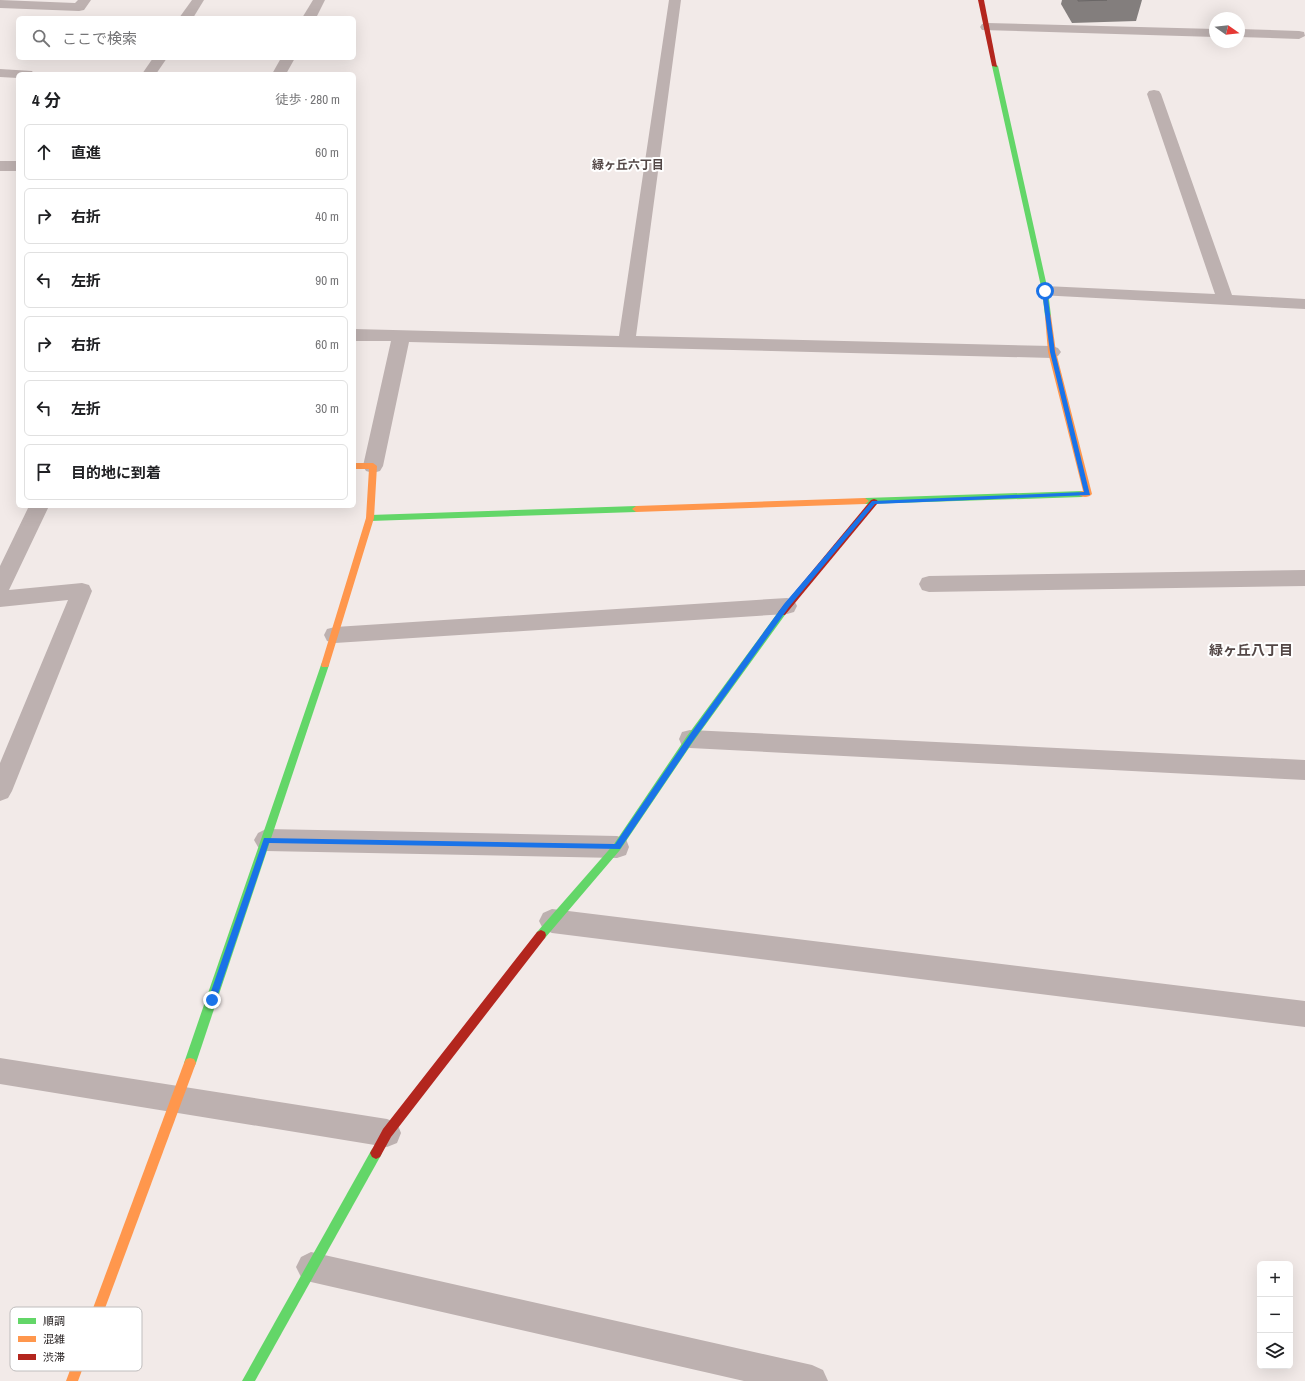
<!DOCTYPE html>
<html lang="ja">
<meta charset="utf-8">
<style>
body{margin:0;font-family:"Archivo Narrow","Noto Sans JP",sans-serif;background:#f6f6f6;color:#202124}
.controls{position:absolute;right:12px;bottom:12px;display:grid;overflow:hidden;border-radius:6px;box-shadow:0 4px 16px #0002}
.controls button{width:36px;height:36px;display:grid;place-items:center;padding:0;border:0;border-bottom:1px solid #e0e0e0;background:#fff;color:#202124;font:20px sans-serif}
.compass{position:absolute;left:1209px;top:12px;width:36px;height:36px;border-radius:50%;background:#fff;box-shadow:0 4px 16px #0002;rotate:104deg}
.stop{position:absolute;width:12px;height:12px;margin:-9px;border:3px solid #1a73e8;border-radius:50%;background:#fff}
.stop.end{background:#1a73e8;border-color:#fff;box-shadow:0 1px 4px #0008}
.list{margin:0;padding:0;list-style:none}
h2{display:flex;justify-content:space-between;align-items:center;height:52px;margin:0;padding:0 16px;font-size:17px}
h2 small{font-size:13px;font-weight:400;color:#757577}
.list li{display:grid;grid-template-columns:26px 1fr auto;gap:12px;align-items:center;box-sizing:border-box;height:56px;margin:0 8px 8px;padding:0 8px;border:1px solid #e0e0e0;border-radius:6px}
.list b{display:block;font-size:15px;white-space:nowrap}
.list em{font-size:13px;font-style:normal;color:#757577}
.icon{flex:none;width:22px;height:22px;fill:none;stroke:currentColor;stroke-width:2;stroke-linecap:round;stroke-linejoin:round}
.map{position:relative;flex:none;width:1305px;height:1381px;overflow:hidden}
.search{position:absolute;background:#fff;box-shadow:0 4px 16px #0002;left:16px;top:16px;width:340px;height:44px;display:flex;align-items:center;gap:10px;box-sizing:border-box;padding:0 14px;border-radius:6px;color:#757577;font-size:15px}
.panel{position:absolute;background:#fff;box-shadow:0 4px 16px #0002;left:16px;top:72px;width:340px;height:436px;border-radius:6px}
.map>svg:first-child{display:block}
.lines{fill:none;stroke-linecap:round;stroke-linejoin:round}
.street{fill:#bdb1b0;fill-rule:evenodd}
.fast{fill:#63d668;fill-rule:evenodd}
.slow{fill:#ff974d;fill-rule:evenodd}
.jam{fill:#b3261e;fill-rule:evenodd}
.wall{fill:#837e7d}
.building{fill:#989291;stroke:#6a6666}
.route{fill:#1a73e8}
.labels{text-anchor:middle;stroke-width:4;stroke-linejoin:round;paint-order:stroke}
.far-neighbourhood-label{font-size:12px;font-weight:bold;fill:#534746;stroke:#fff}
.neighbourhood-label{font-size:14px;font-weight:bold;fill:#534746;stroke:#fff}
.key{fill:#fff;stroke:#bfbdbd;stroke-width:1}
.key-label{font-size:11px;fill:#292323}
</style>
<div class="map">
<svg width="1305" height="1381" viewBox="0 0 1305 1381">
<rect width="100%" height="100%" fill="#f2eae8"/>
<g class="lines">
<g class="street">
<polygon points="0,0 75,3 78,0 91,0 84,10 79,11 0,8"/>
<polygon points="192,0 204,0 193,18 179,18"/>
<polygon points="313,0 325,0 316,18 302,18"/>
<polygon points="669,0 681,0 636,336 1052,346 1058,348 1061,352 1058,356 1052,358 409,342 383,466 380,471 373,473 366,471 363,466 391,341 354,341 354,329 619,336"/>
<polygon points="987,23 1215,29 1215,37 982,30 980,27 982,24"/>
<polygon points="1239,29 1299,31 1304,32 1305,36 1299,39 1239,37"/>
<polygon points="153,58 167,58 156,74 142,74"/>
<polygon points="281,58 295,58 286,74 272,74"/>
<polygon points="0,69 32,71 34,74 18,74 18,78 0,77"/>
<polygon points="1154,90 1159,91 1161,94 1232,295 1305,299 1305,309 1039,295 1037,291 1039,287 1045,286 1215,294 1147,94 1149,91"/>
<rect x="0" y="161" width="18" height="10"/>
<polygon points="29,506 49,506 9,590 82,583 89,585 92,591 12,791 8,798 0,801 0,763 68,600 0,607 0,566"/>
<polygon points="1305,570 1305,586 929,592 922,590 919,584 922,578 929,576"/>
<polygon points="787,598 794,600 797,606 794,612 787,614 335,643 327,641 324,635 327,629 335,627"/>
<polygon points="690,730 1305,760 1305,780 690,748 682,746 679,739 682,732"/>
<polygon points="266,829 617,836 626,839 629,847 626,855 617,858 266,851 258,847 254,840 258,833"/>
<polygon points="552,909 1305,1001 1305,1027 552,933 543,929 539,921 543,913"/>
<polygon points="0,1058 387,1119 397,1123 401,1133 397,1143 387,1147 0,1084"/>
<polygon points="311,1252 812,1365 823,1370 828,1381 744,1381 311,1282 301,1277 296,1267 301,1257"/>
</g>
<g class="fast">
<polygon points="995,64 998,66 1048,291 1051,316 1048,318 1045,316 1042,291 992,66"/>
<polygon points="1082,491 1086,494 1082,497 865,504 861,501 865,498"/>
<polygon points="636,506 640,509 636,512 370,521 366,518 370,515"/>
<polygon points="782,610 785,611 786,613 785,615 693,742 620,850 545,938 541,940 537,938 536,935 537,932 614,844 687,736 779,611"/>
<polygon points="325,661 328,663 329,665 196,1063 194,1067 190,1068 186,1067 184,1063 321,665 322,663"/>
<polygon points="376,1147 380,1149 382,1153 380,1157 255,1381 242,1381 372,1149"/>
</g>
<g class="slow">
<path d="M1046,314H1050L1051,316L1056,352L1092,494C1089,498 1081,498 1078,494L1079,492L1083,491L1048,352L1045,316Z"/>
<polygon points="354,463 373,463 377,466 374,518 329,665 328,667 322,667 321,665 366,518 369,469 354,469"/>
<polygon points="865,498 869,501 865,504 636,512 632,509 636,506"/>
<polygon points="190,1058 194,1059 196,1063 78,1381 66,1381 184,1063 186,1059"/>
</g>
<g class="jam">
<polygon points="978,0 984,0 997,67 992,66"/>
<polygon points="874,499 877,500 878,502 877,504 785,615 779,615 778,613 779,611 871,500"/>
<polygon points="541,930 545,932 546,935 545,938 391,1137 380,1157 376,1159 372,1157 370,1153 383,1129 537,932"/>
</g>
</g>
<polygon class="wall" points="1062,0 1142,0 1136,21 1072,23 1061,4"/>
<polygon class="building" points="1078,0 1107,0 1078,1"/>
<polygon class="route" points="1045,289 1047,291 1055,352 1090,495 875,504 789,607 693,741 620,849 269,843 216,1000 212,1004 209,1003 208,1000 264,838 615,844 688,737 784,604 872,501 1084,492 1050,352 1042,291"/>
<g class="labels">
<g class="far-neighbourhood-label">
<text x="628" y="169">緑ヶ丘六丁目</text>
</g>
<g class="neighbourhood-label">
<text x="1251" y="655">緑ヶ丘八丁目</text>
</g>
</g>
<rect x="10" y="1307" width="132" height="64" rx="6" class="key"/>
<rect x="18" y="1318" width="18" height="6" fill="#63d668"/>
<rect x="18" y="1336" width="18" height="6" fill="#ff974d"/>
<rect x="18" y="1354" width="18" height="6" fill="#b3261e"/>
<g class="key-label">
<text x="43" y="1325">順調</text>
<text x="43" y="1343">混雑</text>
<text x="43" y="1361">渋滞</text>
</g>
</svg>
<div class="controls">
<button>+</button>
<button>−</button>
<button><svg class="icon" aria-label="layers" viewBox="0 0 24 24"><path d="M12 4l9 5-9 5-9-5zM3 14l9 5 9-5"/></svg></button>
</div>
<svg class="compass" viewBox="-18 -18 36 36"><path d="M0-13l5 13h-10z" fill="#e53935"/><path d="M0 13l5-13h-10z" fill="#757577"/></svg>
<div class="stop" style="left:1045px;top:291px"></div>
<div class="stop end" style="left:212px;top:1000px"></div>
<div class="search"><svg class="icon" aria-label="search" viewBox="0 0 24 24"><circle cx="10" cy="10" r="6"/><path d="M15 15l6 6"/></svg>ここで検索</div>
<section class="panel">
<h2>4 分<small>徒歩 · 280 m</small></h2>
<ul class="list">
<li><svg class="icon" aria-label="ahead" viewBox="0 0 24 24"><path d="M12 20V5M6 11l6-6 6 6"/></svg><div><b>直進</b></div><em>60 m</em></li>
<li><svg class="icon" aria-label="right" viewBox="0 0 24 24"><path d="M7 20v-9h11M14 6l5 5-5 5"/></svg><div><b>右折</b></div><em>40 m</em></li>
<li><svg class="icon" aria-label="left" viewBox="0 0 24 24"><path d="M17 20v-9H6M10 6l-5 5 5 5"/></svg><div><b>左折</b></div><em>90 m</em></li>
<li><svg class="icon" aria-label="right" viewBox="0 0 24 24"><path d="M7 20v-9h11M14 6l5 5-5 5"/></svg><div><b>右折</b></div><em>60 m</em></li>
<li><svg class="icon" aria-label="left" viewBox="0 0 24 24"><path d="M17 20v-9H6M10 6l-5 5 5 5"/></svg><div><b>左折</b></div><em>30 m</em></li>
<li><svg class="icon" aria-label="arrive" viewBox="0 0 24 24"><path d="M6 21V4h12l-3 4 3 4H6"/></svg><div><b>目的地に到着</b></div></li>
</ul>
</section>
</div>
